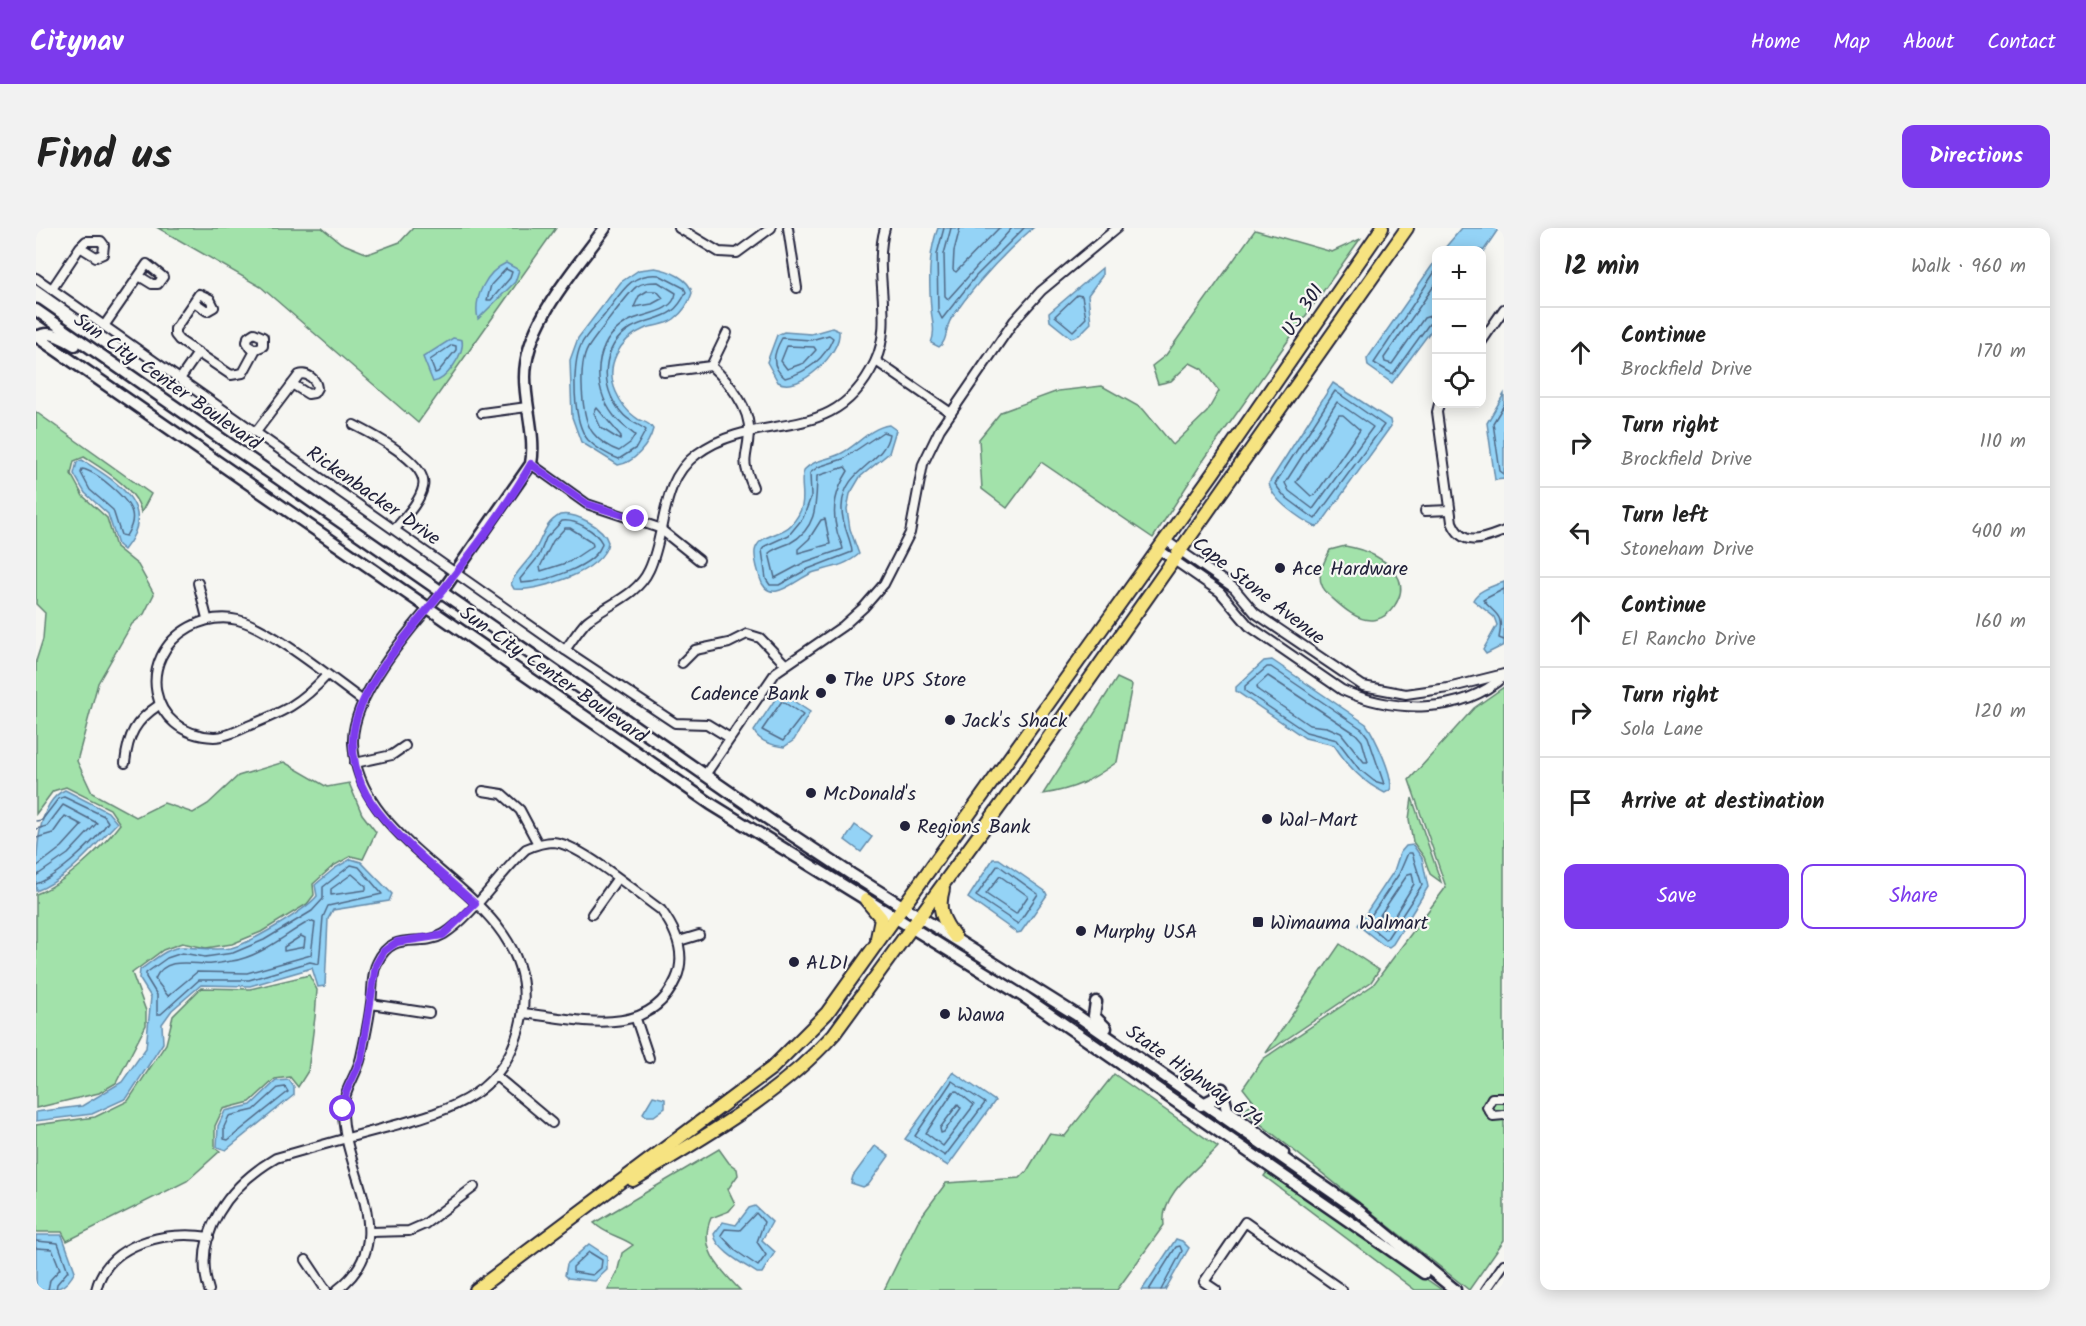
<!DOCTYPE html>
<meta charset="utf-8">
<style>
body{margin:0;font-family:Kalam,sans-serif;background:#f2f2f2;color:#222}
.controls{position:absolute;right:18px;top:18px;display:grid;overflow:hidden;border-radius:12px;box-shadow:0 3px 15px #0003}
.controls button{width:54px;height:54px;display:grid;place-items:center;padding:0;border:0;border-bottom:2px solid #e0e0e0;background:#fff;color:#222;font:30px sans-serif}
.stop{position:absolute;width:18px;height:18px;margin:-14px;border:4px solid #7c3aed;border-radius:50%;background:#fff}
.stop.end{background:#7c3aed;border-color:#fff;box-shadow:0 2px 6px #0008}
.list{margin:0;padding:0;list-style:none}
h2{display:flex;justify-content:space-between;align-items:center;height:78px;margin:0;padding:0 24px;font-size:26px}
h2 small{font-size:20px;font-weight:400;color:#767676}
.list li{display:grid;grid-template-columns:39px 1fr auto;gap:18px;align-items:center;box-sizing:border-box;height:90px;padding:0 24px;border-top:2px solid #e0e0e0}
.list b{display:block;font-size:22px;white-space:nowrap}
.list p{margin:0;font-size:20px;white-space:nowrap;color:#767676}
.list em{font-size:20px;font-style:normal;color:#767676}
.actions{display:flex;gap:12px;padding:18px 24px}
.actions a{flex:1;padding:14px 0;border:2px solid #7c3aed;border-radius:12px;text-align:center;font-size:21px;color:#7c3aed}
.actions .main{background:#7c3aed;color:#fff}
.icon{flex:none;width:33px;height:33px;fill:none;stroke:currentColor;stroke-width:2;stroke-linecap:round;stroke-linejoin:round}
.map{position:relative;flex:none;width:1468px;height:1062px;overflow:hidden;border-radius:12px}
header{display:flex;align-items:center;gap:36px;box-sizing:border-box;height:84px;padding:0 30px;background:#7c3aed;color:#fff}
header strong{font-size:28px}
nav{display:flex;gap:33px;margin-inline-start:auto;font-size:21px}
.intro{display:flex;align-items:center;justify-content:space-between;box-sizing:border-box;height:144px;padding:0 36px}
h1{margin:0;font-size:42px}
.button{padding:15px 27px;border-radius:12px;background:#7c3aed;color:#fff;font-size:21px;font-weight:700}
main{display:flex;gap:36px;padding:0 36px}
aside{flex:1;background:#fff;border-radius:12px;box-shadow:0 3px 15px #0003}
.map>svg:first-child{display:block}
.green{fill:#a2e2aa;stroke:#628272;stroke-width:1.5}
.water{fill:#94d3f6;stroke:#668cab;stroke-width:1.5}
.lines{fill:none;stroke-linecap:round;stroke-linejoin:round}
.shore{stroke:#506986;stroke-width:1.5}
.street-casing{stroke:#22223b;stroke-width:12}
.secondary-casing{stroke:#22223b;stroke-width:15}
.primary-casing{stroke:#22223b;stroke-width:16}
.street{stroke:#f6f6f2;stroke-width:8}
.secondary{stroke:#f6f6f2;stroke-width:10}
.primary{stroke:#f6e381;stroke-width:12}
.route{stroke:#7c3aed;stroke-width:8}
.poi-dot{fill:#22223b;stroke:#f6f6f2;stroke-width:2}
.labels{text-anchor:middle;stroke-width:4.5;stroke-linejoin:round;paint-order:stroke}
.street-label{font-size:20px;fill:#22223b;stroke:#f6f6f2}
.poi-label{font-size:20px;fill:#22223b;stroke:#f6f6f2;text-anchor:start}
</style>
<header>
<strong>Citynav</strong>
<nav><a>Home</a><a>Map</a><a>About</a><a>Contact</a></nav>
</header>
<div class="intro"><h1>Find us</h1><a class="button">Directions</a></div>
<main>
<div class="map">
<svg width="1468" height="1062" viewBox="0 0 1468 1062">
<rect width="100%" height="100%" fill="#f6f6f2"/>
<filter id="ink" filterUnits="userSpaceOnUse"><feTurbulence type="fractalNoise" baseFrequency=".0167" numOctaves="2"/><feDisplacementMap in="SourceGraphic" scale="12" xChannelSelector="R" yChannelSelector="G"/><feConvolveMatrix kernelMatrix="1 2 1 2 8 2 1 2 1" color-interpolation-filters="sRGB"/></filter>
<g filter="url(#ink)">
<g class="green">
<polygon points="122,0 286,0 305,15 332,26 364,14 377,0 520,0 382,195 225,59"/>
<polygon points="1219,2 1296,24 1324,11 1167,233 1117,310 1005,234 971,280 946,261 943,211 965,184 1022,163 1066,158 1107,181 1137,217 1171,184 1183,163 1166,141 1154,135 1135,153 1122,156 1116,138 1130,127"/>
<path d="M0,184L115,266L105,285C103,262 65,240 48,229L38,233L35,246L47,268L71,290L80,319L102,337L118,366L108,386L96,396L62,455L41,533L56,565L100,589L128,575L157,585L172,576L202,548L248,534L291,559L313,555L326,586L340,604L327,631L315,628L297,638L277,656L278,667L271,676L225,704L196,716L170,720L146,715L127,722L96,745L110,783V797L80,855L63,865L0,880V666C28,656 66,620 84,596L74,581L30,559L17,563L0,586V433L7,411L9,385L0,376Z"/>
<path d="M1309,318C1328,321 1355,332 1363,351C1370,368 1353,392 1336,392C1321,393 1306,379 1296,370C1277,354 1284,341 1294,322Z"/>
<path d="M1081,450L1096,457L1081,534C1054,553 1040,561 1007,566Z"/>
<polygon points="1468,459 1468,1012 1433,1062 1207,882 1218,874 1207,860 1227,831 1337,757 1410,659 1373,552 1438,480"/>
<polygon points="1376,570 1405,654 1394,646 1388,629 1377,614 1373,591"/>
<polygon points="1304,716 1343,742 1335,754 1230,825"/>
<polygon points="273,747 281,762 279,789 272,843 262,859 254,849 239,851 214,874 187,881 179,898 179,920 184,923 151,953 31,1013 26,1004 0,1004 0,897 59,889 92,873 130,816 137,788 165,760 214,761"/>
<path d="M1078,846L1182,919C1163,940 1124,965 1128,997L1081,1062H848L882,993L910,955L984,950L991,943L1013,906L1029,908Z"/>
<path d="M683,921L693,935L701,941L702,947L692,961L699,976L693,983L675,990C662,1020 683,1040 704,1062H572L581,1045L586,1025L597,1017C584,1008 570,1007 558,995Z"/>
<polygon points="1233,941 1406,1062 1379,1062 1228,948"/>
</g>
<g class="water">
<path d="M902,0H997C966,27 938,57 915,91C909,100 912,113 903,119L895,115C900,102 896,94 895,81C893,54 892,25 902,0Z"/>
<polygon points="1426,0 1463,0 1446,25 1446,22 1407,22"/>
<polygon points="1400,32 1400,96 1356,155 1332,138 1331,131"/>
<path d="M470,35L483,42L479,54L442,91C437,70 450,44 470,35Z"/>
<path d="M619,40C633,42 654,51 656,65C653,75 646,85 638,91C628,98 617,97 608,101C584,111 568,137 580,164C584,173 590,183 599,189C605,195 612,192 617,201C613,217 598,235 582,237L545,214L536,189L534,132L542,110L585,54L603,42Z"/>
<polygon points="1066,40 1066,48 1052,67 1055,95 1043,107 1035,110 1014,93 1013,85"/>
<path d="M796,100L803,103C806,125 763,166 742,154L731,134L741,107L748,104L775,106Z"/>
<path d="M417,110L426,112C429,125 410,153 397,154L387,129Z"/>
<path d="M1297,155L1354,192L1355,198L1284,297L1280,299C1266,292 1235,272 1233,255Z"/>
<polygon points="1468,166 1468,251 1459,252 1451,195"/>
<path d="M853,197L860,202L853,225L824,249L814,266L811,281L814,301L823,326C810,338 792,340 776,345C760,351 733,380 724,350C722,342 718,332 719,323C722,306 745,308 755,297C777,273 760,258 769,241C780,231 791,232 804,226C821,218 833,200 853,197Z"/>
<path d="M46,232C81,254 124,279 88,322L82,317L72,286L49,265L38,246L41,234Z"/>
<path d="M524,287C539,284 568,299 572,314C569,343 502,364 478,361L475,356C479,344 491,335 497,325C507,311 507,296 524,287Z"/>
<path d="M1468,354V417L1450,426L1447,422L1461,397L1458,389L1437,372C1442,362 1457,358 1468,354Z"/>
<path d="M1236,432L1330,496C1338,507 1359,550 1354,562L1349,565C1326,554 1312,538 1298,517L1269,510L1200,463V459L1228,433Z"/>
<path d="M744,464L774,484L758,512L748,519C738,518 722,513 718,503Z"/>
<path d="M29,562L72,584L81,595C57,619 32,651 0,663C0,630 0,574 29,562Z"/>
<polygon points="819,597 836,609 825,624 809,612"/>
<polygon points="1377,617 1386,630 1392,659 1357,716 1353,719 1347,717 1322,697 1358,643 1364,625 1370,618"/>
<path d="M315,631L325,634L356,666L353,673L297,682L292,691L289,758L282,759L276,740L214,758L165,757L136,782L126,796L127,815L91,870L56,886L0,893V884L46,878L86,854L110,820L115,769L103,750L104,742C117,733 132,718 149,719C165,720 178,723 195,720C214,715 269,683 281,668L279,657L299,640Z"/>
<polygon points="957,631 963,631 1009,663 1011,667 985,704 981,705 932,670"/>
<polygon points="917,844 959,873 912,938 869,911"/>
<polygon points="253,852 258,859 258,867 190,922 181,919 182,898 189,883 215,877 240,853"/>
<polygon points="617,868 629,871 629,880 618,888 610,888 607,885"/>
<polygon points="839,918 853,928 833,956 827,959 815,955 817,948"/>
<path d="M719,978L736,994L726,1012L739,1024L726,1045H721C709,1037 680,1022 678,1006L687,994L700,997L713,980Z"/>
<path d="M0,1007H26L39,1043C30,1062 19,1062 0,1062Z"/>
<polygon points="1140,1011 1146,1013 1153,1020 1129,1062 1106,1062"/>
<polygon points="553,1016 571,1028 571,1042 559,1053 532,1050 529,1047 531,1036"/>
</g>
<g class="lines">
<g class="shore">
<polyline points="908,0 901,26 902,83 906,91 940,48 988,0"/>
<polyline points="915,0 908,26 909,68 912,71 976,0"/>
<polyline points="924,0 918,23 917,42 920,44 963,0"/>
<polygon points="470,41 476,44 474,50 455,72 451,72 455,57"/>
<polyline points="1400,42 1338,135 1357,146 1393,96 1400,93"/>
<path d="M623,47L648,60L650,64C637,94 619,87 595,100C565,118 563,159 585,184C593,195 604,196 610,202L600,220L583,231C572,227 560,220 552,212C537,195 535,137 545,117C550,106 563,95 570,85C585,65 595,44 623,47Z"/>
<path d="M622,54L640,65C637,86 606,85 591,94C557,114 555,159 578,188C584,196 592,201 599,207L594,215L583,223C574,220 563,213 557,205C545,190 542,137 552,120C556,113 595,62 600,59C607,54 614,54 622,54Z"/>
<polyline points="1400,55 1348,130 1349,134 1356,136 1388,90 1400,86"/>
<polygon points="611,63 621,63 627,70 616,76 598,79 603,68"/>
<polygon points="1041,67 1046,68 1050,90 1037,103 1019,88"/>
<path d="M793,107L797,110C788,132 771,144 749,150C734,138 737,126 746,110L775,112Z"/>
<polygon points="416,117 420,118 420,122 402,144 399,145 394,132"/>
<polygon points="751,118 778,119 780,122 768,135 751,141 745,133"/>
<polygon points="1299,163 1348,197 1279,291 1248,268 1239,256"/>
<polygon points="1301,174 1337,199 1277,281 1253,263 1249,255"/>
<polyline points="1468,177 1457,195 1464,243 1468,246"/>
<polygon points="561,180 585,208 584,212 565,200 558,185"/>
<polygon points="1303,187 1307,187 1324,202 1279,267 1275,268 1260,254"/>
<path d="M847,204L853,206C848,237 807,240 806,279C805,297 815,309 816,324L772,341L743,357H734L730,351L726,322L729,318L753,307L767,290L775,269L774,245L782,239L807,231Z"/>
<path d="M809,239L812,243C800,262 795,280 801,303C802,309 806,315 807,321L769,334L739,350L733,325C739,320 747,318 754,315C782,300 780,274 781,248Z"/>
<path d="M46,241C60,243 93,271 96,285C98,294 94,301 90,308L85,307L77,282L54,262L45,245Z"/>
<polygon points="789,291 794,316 762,325 762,321 773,311 785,292"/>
<path d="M526,293C539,291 560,303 566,315C561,339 507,354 485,355L484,351L503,328L510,310Z"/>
<polygon points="529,300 534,300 556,314 557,318 533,334 505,343 504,339 517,313"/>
<path d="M1468,361L1447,372C1460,388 1468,385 1463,410L1468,412"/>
<polygon points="1231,439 1235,439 1326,501 1332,509 1348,556 1338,553 1323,541 1301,512 1270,504 1209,463 1209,458"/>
<polygon points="1232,448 1320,506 1326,513 1332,534 1328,534 1305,505 1291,499 1273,497 1222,462 1221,458"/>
<polygon points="746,473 767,487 747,513 726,502"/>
<path d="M0,593L6,592L22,571L28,569L68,588L72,594C59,614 22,648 0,656"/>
<polyline points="0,601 11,598 27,577 61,595 32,626 0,648"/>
<polyline points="0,610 17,605 29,588 46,597 26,619 0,639"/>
<polygon points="1372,625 1376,625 1386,657 1350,712 1330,695 1363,646"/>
<polygon points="315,637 323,639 346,666 292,678 287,689 283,736 274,734 213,752 163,752 125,786 121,786 121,767 110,749 110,745 131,730 146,725 169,729 197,725 228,712 276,683 287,671 287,659"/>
<polygon points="962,637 1002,666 982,696 940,668"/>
<polygon points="1376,645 1378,656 1351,700 1347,701 1340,693 1372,646"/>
<polygon points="316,646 330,658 330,662 295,667 295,661"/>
<polygon points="964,648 992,668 980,686 950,666"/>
<path d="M274,693L279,695L275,727L211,745L161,744L132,768L119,751C128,730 151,735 168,736C177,737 187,734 196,733C225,729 249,706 274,693Z"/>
<polygon points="265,708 269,710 268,719 248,723 248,719"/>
<polygon points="916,853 949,875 909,928 879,908"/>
<polygon points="249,859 252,864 192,912 188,911 188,899 193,888 218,882 242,860"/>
<polygon points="921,863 938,877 907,918 890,905 917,864"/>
<polygon points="922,876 925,880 908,904 905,905 904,900"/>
<polygon points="720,985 728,994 721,1014 730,1027 722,1038 700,1023 685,1007 689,1001 704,1002"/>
<polyline points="0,1013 22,1015 32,1043 21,1056 20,1062"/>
<polyline points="0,1020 16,1021 24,1041 14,1052 12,1062"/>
<polygon points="553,1024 566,1032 565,1040 557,1047 537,1044 537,1039"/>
<polyline points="1113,1062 1140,1019 1144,1018 1146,1023 1125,1062"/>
</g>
<g class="street-casing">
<g id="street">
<polyline points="643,0 683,24 701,25 735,0"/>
<polyline points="752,0 761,60"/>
<polyline points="0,50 529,422 639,495 671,496 694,510"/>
<polyline points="16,61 44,19 50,13 65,13 68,17 67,26 60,29 44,19"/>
<polyline points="158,74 171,83 178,79 174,71 163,66 139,101 139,107 143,112 195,147 207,145 220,121 227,118 227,109 218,105 212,109 211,114 215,120 220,121"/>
<polyline points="68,98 111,36 127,49 122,56 116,56 103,48"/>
<polyline points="1446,113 1468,81"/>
<polyline points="840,133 915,185"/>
<polyline points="675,138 691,105"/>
<path d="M628,144L675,138C692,153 715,180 713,205C711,234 704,229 717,259"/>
<polyline points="144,151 162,125"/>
<path d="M1403,176L1401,184L1416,294C1427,321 1447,311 1468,303"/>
<polyline points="446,185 491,179"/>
<path d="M318,197C336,206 393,235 387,259C384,274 368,290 359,301"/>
<path d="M220,204L263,147C271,144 280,151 281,160L278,165L272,166L256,156"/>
<polyline points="495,236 551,276 623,300 663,332"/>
<polyline points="1389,283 1414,282"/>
<polyline points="1129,312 1198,360 1219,385 1327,458 1370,466 1412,460 1468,446"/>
<path d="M1122,321L1184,364L1213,398L1306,462C1356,484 1424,488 1468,448"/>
<polyline points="162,355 171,390"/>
<path d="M529,422C536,413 543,401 551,393C572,376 601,368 613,342C631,304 623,254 661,226C723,180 797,222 839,134C859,92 836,44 849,0"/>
<polyline points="646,435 659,422 693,415 711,406 724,410 749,436"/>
<path d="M291,447C265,476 247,484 212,498C202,503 189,509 178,509C112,507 99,429 154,399C169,391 184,388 202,392C234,400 298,452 327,473"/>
<path d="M89,535C92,507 99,493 123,477"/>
<polyline points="319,535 356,527 369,518"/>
<polyline points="669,547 740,444 807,398 828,379 848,356 874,305 887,236 904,201 978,93 1005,63 1081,0"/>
<polyline points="447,563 466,566 484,582 502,616"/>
<polyline points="556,686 581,651"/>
<polyline points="643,713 663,707"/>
<polyline points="335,776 393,785"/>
<polyline points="600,791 613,830"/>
<polyline points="460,848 516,895"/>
<polyline points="1468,870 1456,870 1451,879 1457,888 1468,887"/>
<polyline points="334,1004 373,1003 389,996 438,959"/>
<polyline points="270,1032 290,1062"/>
<path d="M60,1062C71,1015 130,1002 173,1009"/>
<path d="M173,1062C155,1006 195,956 240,930C275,920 310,910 345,901C414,882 471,869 486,788C508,665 322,632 317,515C315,468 375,400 405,365"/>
<path d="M301,1062C369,1010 305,943 307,880C308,861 321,847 325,829C329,811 333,793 335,775C337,763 335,746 341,735C357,700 383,721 408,706C436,689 464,645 490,621C499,617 507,614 517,614C543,615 602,666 625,682C640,702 651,726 640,751C613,813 540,791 487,785"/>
<polyline points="1180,1062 1168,1054 1209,994 1306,1062"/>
<polyline points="1450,1062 1468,1036"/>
</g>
</g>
<g class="secondary-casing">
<g id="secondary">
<polyline points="0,82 738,595 815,646 1039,786 1319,980 1419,1062"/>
<polyline points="0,108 675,576 990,770 1388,1045"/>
<path d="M2,109C13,101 28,111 39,117"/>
<path d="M405,365L495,236C500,208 489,178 489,149C489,95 539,42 569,0"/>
<polyline points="1060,774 1058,788 1070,800"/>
<polyline points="1186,861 1191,882 1247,925"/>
<polyline points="1165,877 1177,871 1186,861"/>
</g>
</g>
<g class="primary-casing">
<g id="primary">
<path d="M907,661C901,682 907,693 919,709"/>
<polyline points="830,672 845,690 841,710"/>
<path d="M597,952C669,908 741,869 798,806L975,563L1371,0"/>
<polyline points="440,1062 736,840 791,785 1177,245 1346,0"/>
</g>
</g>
<use href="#street" class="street"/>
<use href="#secondary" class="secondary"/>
<use href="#primary" class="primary"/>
</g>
</g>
<g class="lines" filter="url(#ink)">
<path class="route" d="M307,881L310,864L325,832L340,737L348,723L361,714L407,707L439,676C406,645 360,611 335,574C320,553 313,521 319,496C329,452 378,399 406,363C437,323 470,280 495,236L551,276L600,291"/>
</g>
<g class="poi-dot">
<circle cx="1244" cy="340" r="6"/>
<circle cx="795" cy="451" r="6"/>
<circle cx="785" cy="465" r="6"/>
<circle cx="914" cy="492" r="6"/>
<circle cx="775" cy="565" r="6"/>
<circle cx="1231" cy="591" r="6"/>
<circle cx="869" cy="598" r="6"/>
<rect x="1216" y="688" width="12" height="12" rx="3"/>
<circle cx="1045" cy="703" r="6"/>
<circle cx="758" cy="734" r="6"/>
<circle cx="909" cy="786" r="6"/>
</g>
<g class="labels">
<g class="street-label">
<text transform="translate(1266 82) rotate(-56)" y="7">US 301</text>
<text transform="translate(132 153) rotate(35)" y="7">Sun City Center Boulevard</text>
<text transform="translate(338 267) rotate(35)" y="7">Rickenbacker Drive</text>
<text transform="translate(1223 362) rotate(38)" y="7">Cape Stone Avenue</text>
<text transform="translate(518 446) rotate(35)" y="7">Sun City Center Boulevard</text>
<text transform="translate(1159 847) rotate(35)" y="7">State Highway 674</text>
</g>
<g class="poi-label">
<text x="1256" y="347">Ace Hardware</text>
<text x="807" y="458">The UPS Store</text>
<text x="773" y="472" text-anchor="end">Cadence Bank</text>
<text x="926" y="499">Jack's Shack</text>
<text x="787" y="572">McDonald's</text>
<text x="1243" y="598">Wal-Mart</text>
<text x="881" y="605">Regions Bank</text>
<text x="1234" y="701">Wimauma Walmart</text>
<text x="1057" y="710">Murphy USA</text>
<text x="770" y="741">ALDI</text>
<text x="921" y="793">Wawa</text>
</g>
</g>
</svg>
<div class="controls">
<button>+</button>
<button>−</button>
<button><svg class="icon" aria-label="locate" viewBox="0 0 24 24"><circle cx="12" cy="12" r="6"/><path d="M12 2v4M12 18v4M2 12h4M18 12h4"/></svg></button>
</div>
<div class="stop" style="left:307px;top:881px"></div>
<div class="stop end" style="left:600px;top:291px"></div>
</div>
<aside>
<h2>12 min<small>Walk · 960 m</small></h2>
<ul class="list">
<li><svg class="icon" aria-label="ahead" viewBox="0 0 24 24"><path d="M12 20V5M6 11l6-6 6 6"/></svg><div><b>Continue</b><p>Brockfield Drive</p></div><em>170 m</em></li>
<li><svg class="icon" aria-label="right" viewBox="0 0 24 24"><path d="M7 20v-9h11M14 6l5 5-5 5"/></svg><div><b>Turn right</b><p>Brockfield Drive</p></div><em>110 m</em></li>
<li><svg class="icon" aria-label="left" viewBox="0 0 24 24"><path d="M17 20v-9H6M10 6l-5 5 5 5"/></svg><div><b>Turn left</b><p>Stoneham Drive</p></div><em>400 m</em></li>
<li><svg class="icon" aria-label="ahead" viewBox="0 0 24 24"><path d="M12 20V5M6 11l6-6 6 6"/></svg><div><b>Continue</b><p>El Rancho Drive</p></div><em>160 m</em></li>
<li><svg class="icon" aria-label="right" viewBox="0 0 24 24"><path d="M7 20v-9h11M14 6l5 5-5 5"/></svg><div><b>Turn right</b><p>Sola Lane</p></div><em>120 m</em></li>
<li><svg class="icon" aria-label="arrive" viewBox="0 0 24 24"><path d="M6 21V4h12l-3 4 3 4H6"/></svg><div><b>Arrive at destination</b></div></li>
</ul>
<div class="actions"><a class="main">Save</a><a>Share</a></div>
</aside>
</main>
